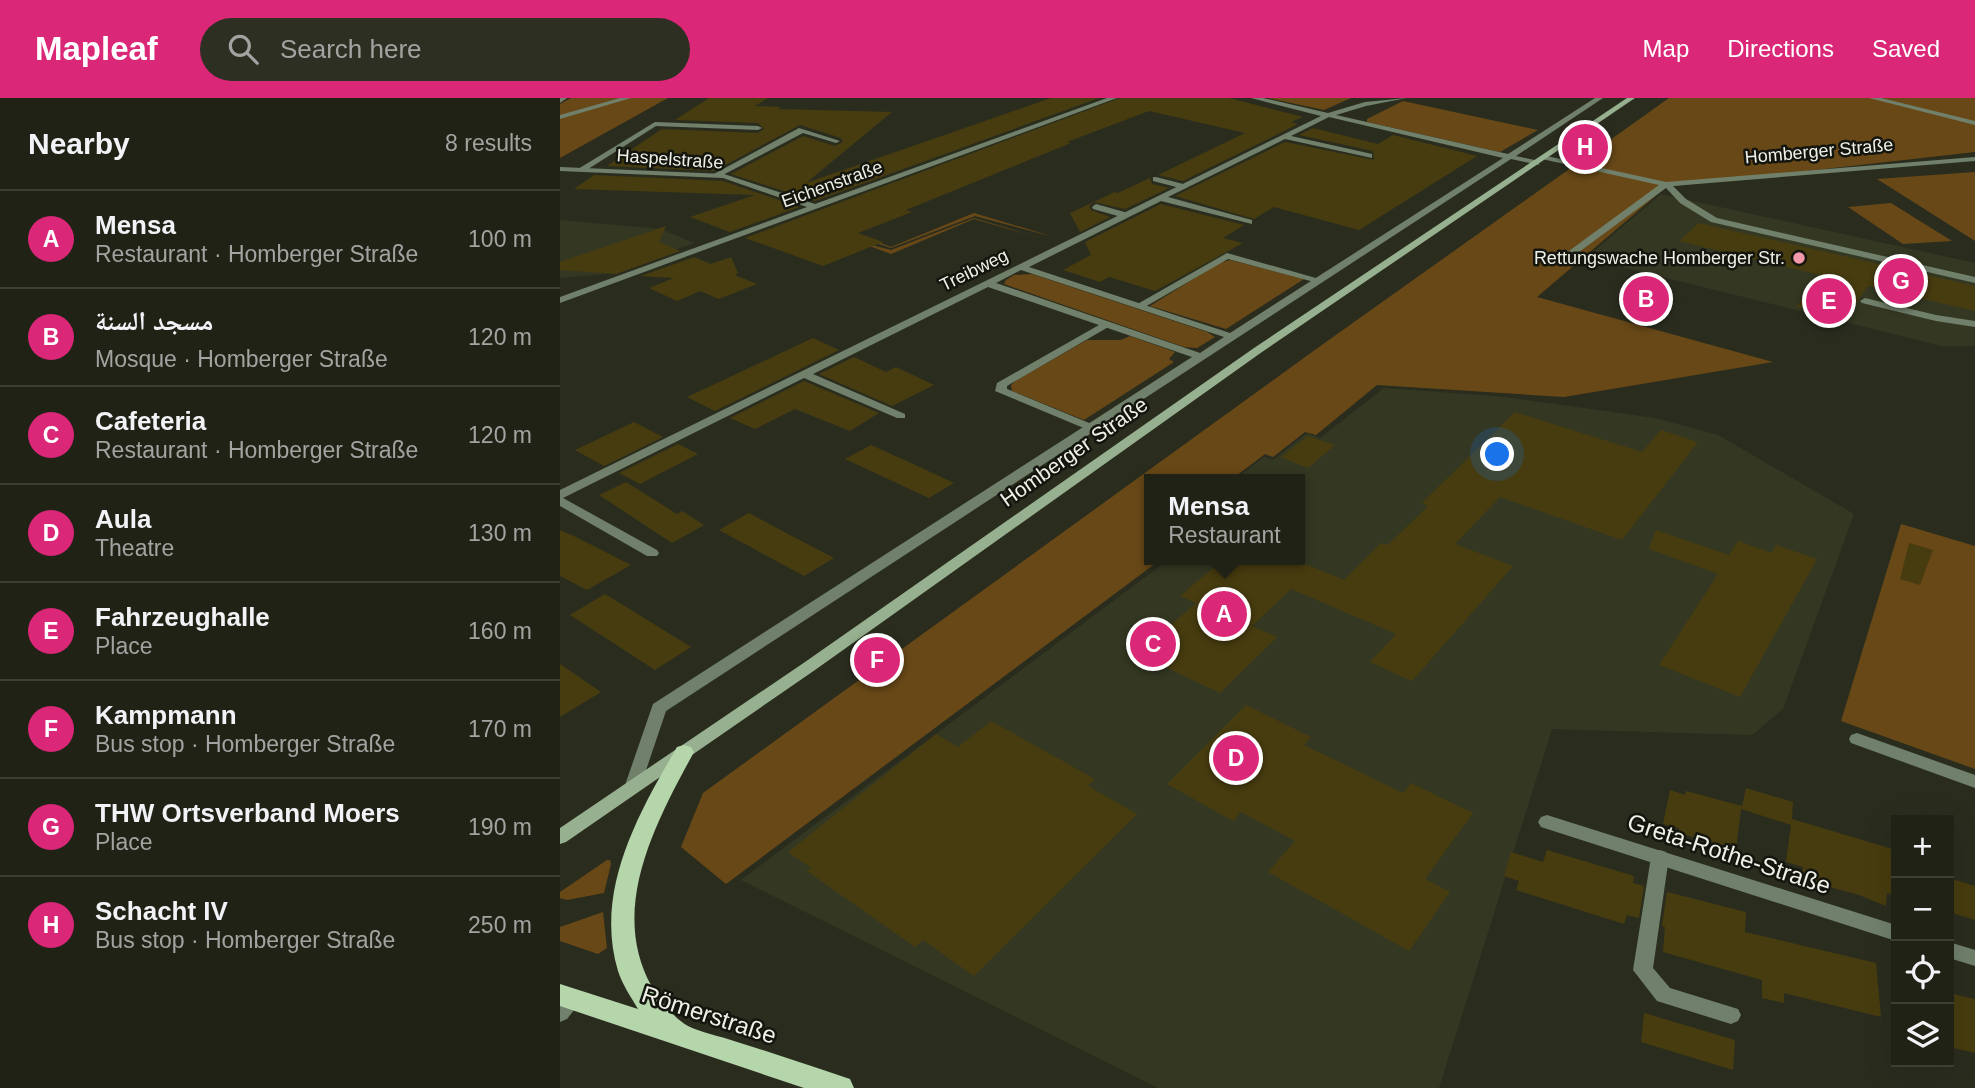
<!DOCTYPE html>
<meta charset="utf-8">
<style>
body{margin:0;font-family:Arial,"Noto Naskh Arabic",sans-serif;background:#2d2f23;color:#f1f3f6}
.controls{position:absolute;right:21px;bottom:21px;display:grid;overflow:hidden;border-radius:0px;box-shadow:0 7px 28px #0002}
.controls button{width:63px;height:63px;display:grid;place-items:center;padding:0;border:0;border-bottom:2px solid #3d3f35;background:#202216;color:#f1f3f6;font:35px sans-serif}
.you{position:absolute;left:938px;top:357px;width:24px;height:24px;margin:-18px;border:5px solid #fff;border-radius:50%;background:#1a73e8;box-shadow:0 0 0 10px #1a73e833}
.badge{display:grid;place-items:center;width:46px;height:46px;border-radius:50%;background:#db2777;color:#fff;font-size:23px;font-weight:700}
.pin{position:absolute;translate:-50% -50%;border:4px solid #fff;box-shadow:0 2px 7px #0006}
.popup{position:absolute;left:584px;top:376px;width:161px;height:91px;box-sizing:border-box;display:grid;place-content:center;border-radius:0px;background:#202216;filter:drop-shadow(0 2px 5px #0005);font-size:23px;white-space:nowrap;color:#a2a4a1}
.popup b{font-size:26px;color:#f1f3f6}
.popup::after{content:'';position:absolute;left:50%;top:100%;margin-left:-14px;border:14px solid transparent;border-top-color:#202216}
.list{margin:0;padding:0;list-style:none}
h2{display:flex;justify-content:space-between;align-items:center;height:91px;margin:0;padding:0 28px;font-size:30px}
h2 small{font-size:23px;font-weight:400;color:#a2a4a1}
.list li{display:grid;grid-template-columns:46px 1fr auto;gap:21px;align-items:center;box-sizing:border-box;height:98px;padding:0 28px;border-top:2px solid #3d3f35}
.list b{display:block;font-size:26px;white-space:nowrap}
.list p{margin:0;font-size:23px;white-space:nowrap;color:#a2a4a1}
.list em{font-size:23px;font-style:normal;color:#a2a4a1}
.icon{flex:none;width:38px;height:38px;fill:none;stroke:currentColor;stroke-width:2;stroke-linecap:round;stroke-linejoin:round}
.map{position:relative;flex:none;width:1415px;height:990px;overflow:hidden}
header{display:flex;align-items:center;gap:42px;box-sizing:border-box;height:98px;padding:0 35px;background:#db2777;color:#fff}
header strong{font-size:33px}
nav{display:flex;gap:38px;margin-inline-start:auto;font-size:24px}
.search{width:490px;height:63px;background:#2d2f23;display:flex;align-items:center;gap:18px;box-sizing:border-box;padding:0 24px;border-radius:38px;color:#a2a4a1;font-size:26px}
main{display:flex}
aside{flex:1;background:#202216}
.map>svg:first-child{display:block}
.built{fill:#343822}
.green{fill:#684817}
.building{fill:#473c0f}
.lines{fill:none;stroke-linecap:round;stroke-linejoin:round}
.lane{fill:#70806b;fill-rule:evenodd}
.street{fill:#70806b;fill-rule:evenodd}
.secondary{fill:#97b08f;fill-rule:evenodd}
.primary{fill:#b5d5ab;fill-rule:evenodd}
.poi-dot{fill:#f39aaa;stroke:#13150e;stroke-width:2.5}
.labels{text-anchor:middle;stroke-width:5;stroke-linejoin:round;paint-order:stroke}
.far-street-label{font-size:18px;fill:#eff1e7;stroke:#13150e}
.far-poi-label{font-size:18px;fill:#eff1e7;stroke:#13150e;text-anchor:end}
.street-label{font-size:21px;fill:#eff1e7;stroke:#13150e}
.near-street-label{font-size:24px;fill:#eff1e7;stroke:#13150e}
</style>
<header>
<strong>Mapleaf</strong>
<div class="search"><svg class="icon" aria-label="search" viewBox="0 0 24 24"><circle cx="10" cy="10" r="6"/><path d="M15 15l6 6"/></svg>Search here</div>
<nav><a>Map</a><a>Directions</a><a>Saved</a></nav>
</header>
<main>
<aside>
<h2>Nearby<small>8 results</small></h2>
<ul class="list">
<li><span class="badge">A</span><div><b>Mensa</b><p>Restaurant · Homberger Straße</p></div><em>100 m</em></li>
<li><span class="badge">B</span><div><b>مسجد السنة</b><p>Mosque · Homberger Straße</p></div><em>120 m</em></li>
<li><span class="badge">C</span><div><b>Cafeteria</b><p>Restaurant · Homberger Straße</p></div><em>120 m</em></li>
<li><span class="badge">D</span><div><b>Aula</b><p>Theatre</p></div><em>130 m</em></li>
<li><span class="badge">E</span><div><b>Fahrzeughalle</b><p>Place</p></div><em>160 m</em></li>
<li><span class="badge">F</span><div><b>Kampmann</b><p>Bus stop · Homberger Straße</p></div><em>170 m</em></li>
<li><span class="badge">G</span><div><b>THW Ortsverband Moers</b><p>Place</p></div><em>190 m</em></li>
<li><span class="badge">H</span><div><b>Schacht IV</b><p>Bus stop · Homberger Straße</p></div><em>250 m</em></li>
</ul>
</aside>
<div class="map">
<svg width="1415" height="990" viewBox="0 0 1415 990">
<rect width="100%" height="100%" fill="#2a2d1e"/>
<g class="built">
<polygon points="1101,96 1415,165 1415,248 1382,248 1026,160"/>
<polygon points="0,122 101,131 134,145 46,176 0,180"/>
<polygon points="824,290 945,299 1095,320 1158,337 1294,416 1223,611 1192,637 992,631 879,990 598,990 181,782 608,462 739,462 739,381 676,381 704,359 713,362 747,335 760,340"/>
</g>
<g class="green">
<polygon points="11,0 108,0 0,60 0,6"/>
<polygon points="708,0 791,0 764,12"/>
<polygon points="1109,0 1415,0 1415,54 1106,89 977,199 1213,264 1004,299 817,287 756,337 745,334 713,359 705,356 672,381 589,381 589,462 600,462 166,786 121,749 143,695 752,254"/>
<polygon points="843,3 978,32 940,54 807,24 807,21"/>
<polygon points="1415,74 1415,143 1317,81"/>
<polygon points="1331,105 1392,143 1343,146 1288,109"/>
<polygon points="414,115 494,139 415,118 331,150 313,144 308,146 331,152 414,120 487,142 414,121 331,156 240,122 251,118 331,149"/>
<polygon points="670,162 744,181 666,231 590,208 659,165"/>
<polygon points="472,176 647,234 655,239 637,250 624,249 444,186 446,182 454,177"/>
<polygon points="570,238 615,254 609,261 614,264 524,322 452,293 451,287 457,282 527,242 561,242"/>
<polygon points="1341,426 1415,448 1415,671 1281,623"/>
<polygon points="47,762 50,762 51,766 44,795 7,802 0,800 0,794"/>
<polygon points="43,814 47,850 38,856 0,843 0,829"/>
</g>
<g class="building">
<polygon points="149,0 208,0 195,8 221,9 218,11 332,14 246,85 491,0 539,0 255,103 171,76 243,38 275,48 283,44 281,40 240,27 154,73 47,68 102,31 198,35 204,31 198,25 115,22"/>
<polygon points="560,0 669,0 743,19 731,24 738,26 623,83 598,77 685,35 589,13 507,44 511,45 346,112 352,114 298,135 323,144 263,168 185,140"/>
<polygon points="753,30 818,46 833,37 917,58 799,132 714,109 694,121 615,98 725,44 814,62 813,53 739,37"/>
<polygon points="34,77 163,83 239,109 170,134 130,119 195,97 14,91"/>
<polygon points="590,80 592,86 609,90 565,111 534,104 529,108 531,112 550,119 520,134 510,115 555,94 558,95"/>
<polygon points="601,106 684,127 663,140 683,145 595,193 549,179 540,184 503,172 531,157 525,144"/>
<polygon points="1139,125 1415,188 1415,213 1308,188 1285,221 1236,209 1261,177 1119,143"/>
<polygon points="106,128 99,144 120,153 56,176 0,172 0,164"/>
<polygon points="134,159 151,166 171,159 178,175 175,177 197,186 159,201 140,193 117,203 89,190 114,180 81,178"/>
<polygon points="253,240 279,252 155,313 127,299"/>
<polygon points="294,259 326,274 336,269 374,287 332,308 259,276"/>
<polygon points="244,283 319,315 290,333 235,311 195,331 170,320"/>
<polygon points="955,314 1082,354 1101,332 1138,344 1062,442 940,399 895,446 953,468 852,583 810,564 836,536 731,491 692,528 717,539 660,595 578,556 636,505 620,498 658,466 664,468 672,462 736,462 784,482 821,445 828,447 868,408 862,405"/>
<polygon points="74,324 103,339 44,368 15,352"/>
<polygon points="748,338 775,347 748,370 721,359"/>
<polygon points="118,346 138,356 80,386 59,375"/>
<polygon points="311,347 351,365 394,385 369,400 285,361"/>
<polygon points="66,384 117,416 122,413 144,427 112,445 39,397"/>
<polygon points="189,415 230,437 274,460 244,478 159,432"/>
<polygon points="0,432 16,439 71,467 27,492 0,478"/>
<polygon points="1096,432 1169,457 1178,443 1212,455 1216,447 1257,461 1180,599 1099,567 1158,476 1089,451"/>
<polygon points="1349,445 1373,452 1360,487 1340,481"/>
<polygon points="45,496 76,515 131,549 95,572 10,517"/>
<polygon points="0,566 41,594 0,619"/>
<polygon points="686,607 751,639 744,647 843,695 851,685 913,715 865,781 890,794 849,853 708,774 735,743 681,714 673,723 607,686"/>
<polygon points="431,623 535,681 528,688 577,716 414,878 363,842 355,849 247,773 251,770 228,754 376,636 398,649"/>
<polygon points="1186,690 1233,704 1232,721 1336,752 1336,798 1327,795 1326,808 1299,797 1241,781 1243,769 1226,764 1231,727 1181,711 1176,751 1119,735 1119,730 1103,726 1110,692 1125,697 1126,693 1182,708"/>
<polygon points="987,752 1074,778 1073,785 1084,788 1079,820 1067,817 1064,826 956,792 959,783 944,778 951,754 983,764"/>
<polygon points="1389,780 1415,788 1415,822 1389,814"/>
<polygon points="1107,794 1186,814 1185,834 1316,865 1321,919 1224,895 1224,905 1202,900 1202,882 1103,854 1105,829 1102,828"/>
<polygon points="1389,895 1415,901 1415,955 1389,949"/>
<polygon points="1084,915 1175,942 1173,972 1081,944"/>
</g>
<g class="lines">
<g class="lane">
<polygon points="0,0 7,0 0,5"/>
<polygon points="60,0 71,0 0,21 0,17"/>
<polygon points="1309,0 1321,0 1415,23 1415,27"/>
<polygon points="95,24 198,28 202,30 198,32 96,28 25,73 18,71"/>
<polygon points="239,30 280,43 276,45 243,35 159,79 152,77"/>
<polygon points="982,57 1106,84 1415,59 1415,63 1113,88 1126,101 1157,120 1415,179 1415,185 1151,124 1120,105 1106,90 1004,165 998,165 998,161 1099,87 982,61"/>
<polygon points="596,79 627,87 628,89 624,91 593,83 593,79"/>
<polygon points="536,106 568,115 569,117 565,120 533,111 532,109"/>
<polygon points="667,155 763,182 758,185 668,161 583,210 574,208"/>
<polygon points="1305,200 1376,217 1415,223 1415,229 1376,223 1302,205 1300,203"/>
<polygon points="546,223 551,226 550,228 447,288 447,291 534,327 534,331 526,331 435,293 437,285"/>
<polygon points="1297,635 1415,677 1415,690 1291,645 1289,641 1291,637"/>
<polygon points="1100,752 1106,754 1109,759 1093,870 1110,890 1178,911 1181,917 1178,923 1171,926 1097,903 1073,872 1091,759 1094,754"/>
<polygon points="13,892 20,895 23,901 7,921 0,924 0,901 6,895"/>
</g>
<g class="street">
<polygon points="547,0 557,0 0,205 0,199 247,109 163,80 0,73 0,69 164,76 255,106"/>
<path d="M691,0H703L768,15L805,4L847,0L806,8L776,17L948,56L1035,0H1043L956,58L979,63V67L951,61L106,613L80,690L78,694L72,696L66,694L64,690L93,606L632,259L428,189L253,276L345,316V320H337L244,280L3,400L97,452L99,455L97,458H87L0,408V392L761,18ZM769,19L943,60L670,235L469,169L601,103L692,126V122L608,99L725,41L812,60V56L731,38ZM461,172L664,239L640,255L436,185Z"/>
<polygon points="987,717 1336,827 1336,843 981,729 978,724 981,719"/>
<polygon points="1389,844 1415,852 1415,868 1389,860"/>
</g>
<polygon class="secondary" points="1067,0 1075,0 702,254 255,572 6,744 0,746 0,730 245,564 694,250"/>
<path class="primary" d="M124,647L131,649L134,654C96,724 48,811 92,889C100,903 114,920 128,928C142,935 160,938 174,943C210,954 245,966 281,978L290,981L294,990H244L0,908V886L78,911C71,899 62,886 58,873C34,793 78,716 117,649Z"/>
</g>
<circle class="poi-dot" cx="1239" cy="160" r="7"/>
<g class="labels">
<g class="far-street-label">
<text transform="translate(1259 53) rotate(-5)" y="6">Homberger Straße</text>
<text transform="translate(110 61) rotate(4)" y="6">Haspelstraße</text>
<text transform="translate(272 86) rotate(-20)" y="6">Eichenstraße</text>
<text transform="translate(414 172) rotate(-26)" y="6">Treibweg</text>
</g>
<g class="far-poi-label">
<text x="1225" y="166">Rettungswache Homberger Str.</text>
</g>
<g class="street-label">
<text transform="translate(514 354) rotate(-35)" y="7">Homberger Straße</text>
</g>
<g class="near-street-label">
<text transform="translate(1169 756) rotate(18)" y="8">Greta-Rothe-Straße</text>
<text transform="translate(149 917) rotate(18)" y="8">Römerstraße</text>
</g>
</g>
</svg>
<div class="controls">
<button>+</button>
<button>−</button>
<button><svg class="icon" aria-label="locate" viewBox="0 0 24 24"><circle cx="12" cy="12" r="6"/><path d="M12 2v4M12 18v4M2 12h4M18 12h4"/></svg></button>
<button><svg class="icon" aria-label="layers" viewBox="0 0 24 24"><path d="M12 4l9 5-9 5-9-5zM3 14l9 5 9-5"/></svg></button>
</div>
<div class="you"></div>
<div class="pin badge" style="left:664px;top:516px">A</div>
<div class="popup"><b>Mensa</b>Restaurant</div>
<div class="pin badge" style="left:1086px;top:201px">B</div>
<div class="pin badge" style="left:593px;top:546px">C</div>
<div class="pin badge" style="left:676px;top:660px">D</div>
<div class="pin badge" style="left:1269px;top:203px">E</div>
<div class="pin badge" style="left:317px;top:562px">F</div>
<div class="pin badge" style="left:1341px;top:183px">G</div>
<div class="pin badge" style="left:1025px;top:49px">H</div>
</div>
</main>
